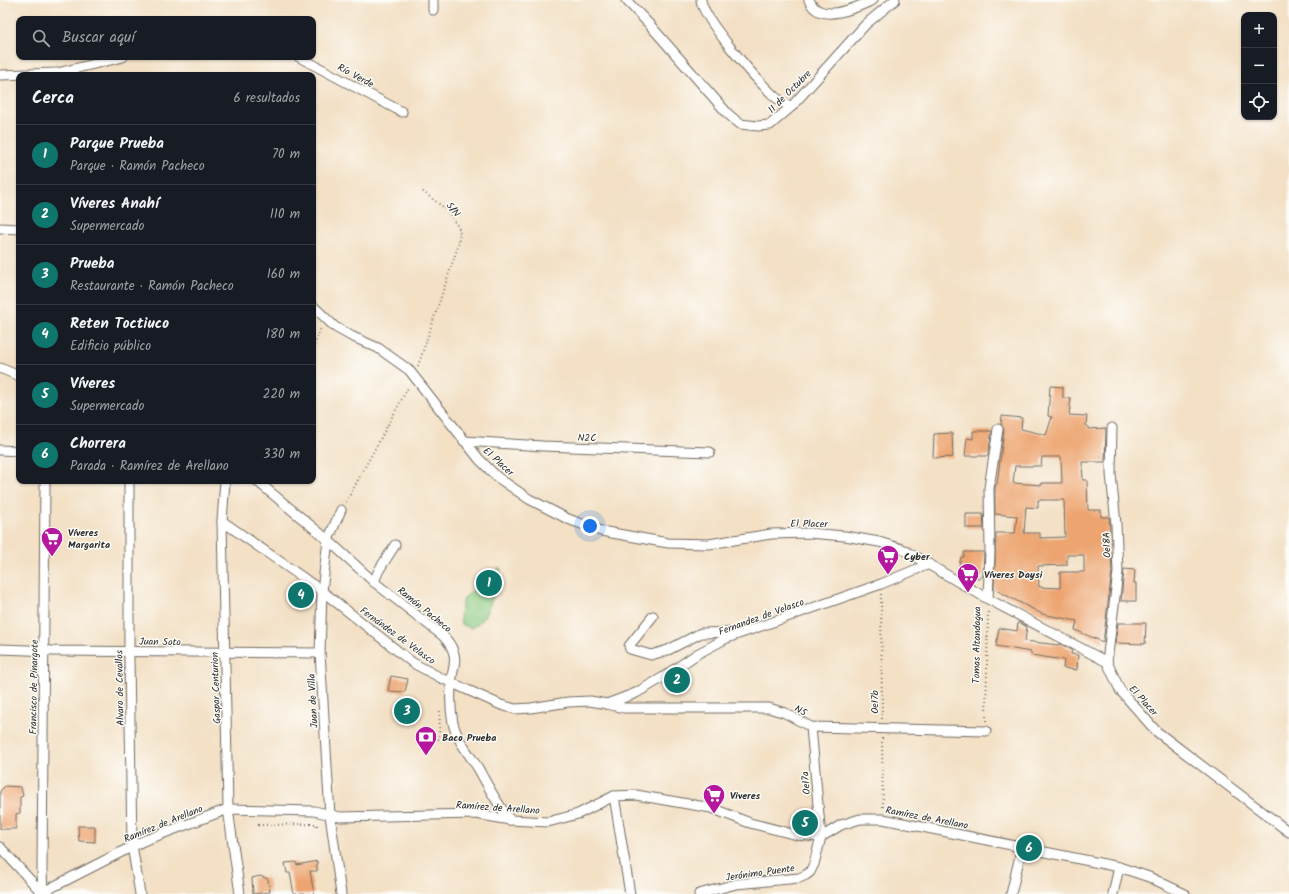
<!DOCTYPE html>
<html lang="es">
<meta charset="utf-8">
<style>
body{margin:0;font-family:Kalam,sans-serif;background:#20242c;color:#f1f3f6}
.controls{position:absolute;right:12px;top:12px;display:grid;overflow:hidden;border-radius:8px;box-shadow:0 1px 3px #0004}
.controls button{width:36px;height:36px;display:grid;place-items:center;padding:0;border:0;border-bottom:1px solid #363941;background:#171b24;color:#f1f3f6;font:20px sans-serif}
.you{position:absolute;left:590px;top:526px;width:14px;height:14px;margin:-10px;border:3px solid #fff;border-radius:50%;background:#1a73e8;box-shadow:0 0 0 6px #1a73e833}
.badge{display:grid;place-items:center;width:26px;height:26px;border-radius:50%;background:#0f766e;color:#fff;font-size:13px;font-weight:700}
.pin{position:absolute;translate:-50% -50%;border:2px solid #fff;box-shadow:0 1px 4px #0006}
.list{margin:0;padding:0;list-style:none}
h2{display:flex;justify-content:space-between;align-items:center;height:52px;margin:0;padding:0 16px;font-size:17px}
h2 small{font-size:13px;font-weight:400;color:#9ea1a6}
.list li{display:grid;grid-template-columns:26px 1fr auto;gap:12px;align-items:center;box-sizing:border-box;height:60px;padding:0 16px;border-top:1px solid #363941}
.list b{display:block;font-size:15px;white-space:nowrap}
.list p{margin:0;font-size:13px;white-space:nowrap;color:#9ea1a6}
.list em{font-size:13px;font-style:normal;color:#9ea1a6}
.icon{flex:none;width:22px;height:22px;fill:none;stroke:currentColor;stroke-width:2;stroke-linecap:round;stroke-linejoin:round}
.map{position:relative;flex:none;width:1289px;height:894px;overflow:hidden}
.search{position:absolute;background:#171b24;box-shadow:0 1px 3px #0004;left:16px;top:16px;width:300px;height:44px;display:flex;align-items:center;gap:10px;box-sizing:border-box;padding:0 14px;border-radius:8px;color:#9ea1a6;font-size:15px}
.panel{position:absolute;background:#171b24;box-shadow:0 1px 3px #0004;left:16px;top:72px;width:300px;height:412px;border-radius:8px}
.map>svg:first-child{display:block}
.green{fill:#8ccb81;stroke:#5c7b56}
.building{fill:#eda470;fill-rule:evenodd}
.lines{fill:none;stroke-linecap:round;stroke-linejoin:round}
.minor-casing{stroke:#716a61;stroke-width:11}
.path{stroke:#716a61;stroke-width:2;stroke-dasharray:1 3;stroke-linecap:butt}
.minor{stroke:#fff;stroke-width:9}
.labels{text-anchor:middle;stroke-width:3;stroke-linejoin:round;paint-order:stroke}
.street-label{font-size:10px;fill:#2b2b2b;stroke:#fdfcf7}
.poi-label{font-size:10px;font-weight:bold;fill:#2b2b2b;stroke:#fdfcf7;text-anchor:start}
</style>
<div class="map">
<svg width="1289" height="894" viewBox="0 0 1289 894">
<rect width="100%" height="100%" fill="#fdfcf7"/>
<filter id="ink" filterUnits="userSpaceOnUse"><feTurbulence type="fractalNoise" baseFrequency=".025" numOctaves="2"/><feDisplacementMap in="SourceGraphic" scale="8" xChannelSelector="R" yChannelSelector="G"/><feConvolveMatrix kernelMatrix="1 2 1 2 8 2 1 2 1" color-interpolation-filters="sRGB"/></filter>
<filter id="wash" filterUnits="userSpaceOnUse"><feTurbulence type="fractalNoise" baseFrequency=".012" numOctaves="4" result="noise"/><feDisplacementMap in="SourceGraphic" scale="16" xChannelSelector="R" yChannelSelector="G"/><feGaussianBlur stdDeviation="0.9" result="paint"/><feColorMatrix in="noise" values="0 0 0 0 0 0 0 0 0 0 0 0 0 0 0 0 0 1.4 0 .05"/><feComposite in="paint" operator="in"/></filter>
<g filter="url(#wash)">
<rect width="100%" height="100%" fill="#f3e0c5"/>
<path class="green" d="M499,567L501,569C495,588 490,620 471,628L461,624L460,614L464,598Z"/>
<g id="blocks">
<g class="building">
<path d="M1050,386L1063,387V398H1071L1069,415L1087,416L1086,426H1088V429L1106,428L1105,462H1082L1083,480H1087L1088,510H1101V517H1109L1110,532H1107L1108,554H1111L1112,572L1103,642L1075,630L1077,621L1042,614L994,589L996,533H1015L1017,516L995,514V488L996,484H997L1004,430L1001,424L1002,416L1022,418L1021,429L1046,435L1052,417L1048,416ZM1042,457H1061L1062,483H1042V485L1013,483L1015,466H1041ZM1038,500H1064L1065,537L1040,538V533H1024L1026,507L1038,508ZM1067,555H1084V572H1060V588L1039,587L1038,566L1067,565Z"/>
<polygon points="973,431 992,431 988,456 965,456 967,438 973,439"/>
<polygon points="952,433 953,457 933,458 934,434"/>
<polygon points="966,514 983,514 984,528 966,528"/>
<polygon points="964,552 984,552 983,576 978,579 959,566 961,557 964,557"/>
<polygon points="1124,569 1135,570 1134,583 1136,583 1136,601 1121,601"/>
<polygon points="1018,622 1027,627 1025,641 1058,645 1058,644 1061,644 1072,650 1071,654 1078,655 1077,670 1063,668 1064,660 1031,655 1031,652 996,646 999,628 1017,631"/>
<polygon points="1118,623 1146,623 1145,644 1115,643"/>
<polygon points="391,676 408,679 405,692 388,691"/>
<polygon points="5,786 21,787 23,796 20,797 20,813 16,814 16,829 0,829 0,791"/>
<polygon points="78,826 95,826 95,842 79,841"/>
<polygon points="317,861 317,871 310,871 314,894 294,894 290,873 287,873 285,863 296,862 297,865"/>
<polygon points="260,876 268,879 270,892 253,894 252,878"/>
</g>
</g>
</g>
<g filter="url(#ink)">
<use href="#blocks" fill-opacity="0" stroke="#716a61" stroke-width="1"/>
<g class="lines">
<g class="minor-casing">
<g id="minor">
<polyline points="433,0 433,10"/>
<polyline points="626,0 649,24 728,114 740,124 758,126 770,125 791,107 866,24 895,0"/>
<path d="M701,0C703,19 755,78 771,93C776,99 784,103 791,107"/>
<path d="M809,0C819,25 856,8 873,0"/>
<polyline points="299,57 402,112"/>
<polyline points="0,75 57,73 123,57"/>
<polyline points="0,228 19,229"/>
<polyline points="313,306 335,327 351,336 378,348 409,370 479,459 497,477 529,499 568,519 601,531 668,543 709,544 771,534 808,533 845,536 879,542 902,549 988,599 1107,662 1120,690 1156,731 1289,832"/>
<polyline points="0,368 19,376"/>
<polyline points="464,441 543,446 710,452"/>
<polyline points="0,450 19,451"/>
<polyline points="45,481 42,872 43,892 143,841 228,809 314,811 340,817 476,814 510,820 548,822 578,814 614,796 636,795 711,808 750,823 797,835 821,837 841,825 860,819 883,819 1119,867 1149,877 1185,894"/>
<polyline points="129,481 129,660 132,845 140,894"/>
<polyline points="225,481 222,521 228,809 240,894"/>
<path d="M257,481L328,540L374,582L443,636C447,640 451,645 453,651C457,660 453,668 452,677C450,692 450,708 453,723C457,740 469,754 478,768C488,786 497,804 510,820"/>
<polyline points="222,521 322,591 413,663 441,678 501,705 515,709 531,708 568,702 590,701 607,704 624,708 769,708 785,713 811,727 986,731"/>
<polyline points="374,582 379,570 395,545"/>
<polyline points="988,599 990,551 989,488 998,429"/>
<polyline points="653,616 629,646 630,649 651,655 668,650 701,633 737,632"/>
<polyline points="0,649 54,651 320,653"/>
<polyline points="1107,662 1118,572 1116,524 1111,474 1112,428"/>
<polyline points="607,704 636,693 662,678 697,654 727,638 881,584 929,564"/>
<polyline points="614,796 630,894"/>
<polyline points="0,847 43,894"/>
<polyline points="341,894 330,815 320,653 322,591 328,540 341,510"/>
<polyline points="699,894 736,884 799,878 806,875 810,872 814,864 821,837 811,727"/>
<polyline points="1011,894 1022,847"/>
<polyline points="1113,894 1119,867"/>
</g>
</g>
<g class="path">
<polyline points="313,349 321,327"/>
<polyline points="418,366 458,246 460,230 447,210 422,191"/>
<polyline points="346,502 409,386"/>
<polyline points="881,594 882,720"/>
<polyline points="986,721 988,610"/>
<polyline points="882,738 883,809"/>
<polyline points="418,740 439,739 440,710"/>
<polyline points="258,825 317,824 317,829"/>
</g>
<use href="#minor" class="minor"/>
</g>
</g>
<defs>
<g id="supermarket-pin" transform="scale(1.15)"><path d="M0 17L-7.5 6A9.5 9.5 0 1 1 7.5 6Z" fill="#b5179e" stroke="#fdfcf7"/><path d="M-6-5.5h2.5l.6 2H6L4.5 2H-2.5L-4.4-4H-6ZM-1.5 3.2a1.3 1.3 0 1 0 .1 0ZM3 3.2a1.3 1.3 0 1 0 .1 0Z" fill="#fff"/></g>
<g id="bank-pin" transform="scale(1.15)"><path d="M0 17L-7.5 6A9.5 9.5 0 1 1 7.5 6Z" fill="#b5179e" stroke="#fdfcf7"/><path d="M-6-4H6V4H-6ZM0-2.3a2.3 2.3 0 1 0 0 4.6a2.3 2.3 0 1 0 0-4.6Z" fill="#fff"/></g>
</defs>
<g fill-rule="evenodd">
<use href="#supermarket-pin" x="52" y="538"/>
<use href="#supermarket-pin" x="888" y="556"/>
<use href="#supermarket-pin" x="968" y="574"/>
<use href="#bank-pin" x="426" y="737"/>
<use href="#supermarket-pin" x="714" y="795"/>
</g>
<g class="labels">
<g class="street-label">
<text transform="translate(356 75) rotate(28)" y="4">Río Verde</text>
<text transform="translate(789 91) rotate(-45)" y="4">11 de Octubre</text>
<text transform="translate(454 209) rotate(50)" y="4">S/N</text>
<text transform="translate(587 437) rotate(2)" y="4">N2C</text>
<text transform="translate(499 461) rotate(42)" y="4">El Placer</text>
<text transform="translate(809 523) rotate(1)" y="4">El Placer</text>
<text transform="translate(1106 545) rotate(-92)" y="4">Oe18A</text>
<text transform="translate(425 609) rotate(39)" y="4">Ramón Pacheco</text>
<text transform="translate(761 616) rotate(-20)" y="4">Fernandez de Velasco</text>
<text transform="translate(398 635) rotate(36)" y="4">Fernández de Velasco</text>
<text transform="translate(160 641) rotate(1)" y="4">Juan Soto</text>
<text transform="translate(976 645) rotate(-89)" y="4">Tomas Altandagua</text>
<text transform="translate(33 687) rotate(-89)" y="4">Francisco de Pinargote</text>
<text transform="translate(119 688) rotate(-91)" y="4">Alvaro de Cevallos</text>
<text transform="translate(215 688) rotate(-92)" y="4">Gaspar Centurion</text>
<text transform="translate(1144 700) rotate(48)" y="4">El Placer</text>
<text transform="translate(312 701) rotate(-93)" y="4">Juan de Villa</text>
<text transform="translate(874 702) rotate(-90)" y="4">Oe17b</text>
<text transform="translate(801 710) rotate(29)" y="4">N5</text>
<text transform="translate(805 783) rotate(-95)" y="4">Oe17a</text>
<text transform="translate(498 807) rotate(4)" y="4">Ramírez de Arellano</text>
<text transform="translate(927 817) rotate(11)" y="4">Ramírez de Arellano</text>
<text transform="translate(163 823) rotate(-22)" y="4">Ramírez de Arellano</text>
<text transform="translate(760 872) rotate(-8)" y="4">Jerónimo Puente</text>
</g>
<g class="poi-label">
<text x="68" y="536">Víveres<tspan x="68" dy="12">Margarita</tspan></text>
<text x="904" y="560">Cyber</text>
<text x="984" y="578">Víveres Daysi</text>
<text x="442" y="741">Baco Prueba</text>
<text x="730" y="799">Viveres</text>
</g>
</g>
</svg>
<div class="controls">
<button>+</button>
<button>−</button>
<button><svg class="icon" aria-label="locate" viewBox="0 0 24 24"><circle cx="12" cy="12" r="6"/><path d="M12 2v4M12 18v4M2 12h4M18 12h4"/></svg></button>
</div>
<div class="you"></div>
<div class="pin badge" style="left:489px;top:583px">1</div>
<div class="pin badge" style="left:677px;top:680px">2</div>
<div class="pin badge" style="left:407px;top:711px">3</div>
<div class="pin badge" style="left:301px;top:595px">4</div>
<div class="pin badge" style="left:805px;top:823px">5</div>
<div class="pin badge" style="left:1029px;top:848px">6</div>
<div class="search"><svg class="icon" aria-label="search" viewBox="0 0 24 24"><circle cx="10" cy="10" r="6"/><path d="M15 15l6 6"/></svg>Buscar aquí</div>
<section class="panel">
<h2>Cerca<small>6 resultados</small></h2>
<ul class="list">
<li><span class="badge">1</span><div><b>Parque Prueba</b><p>Parque · Ramón Pacheco</p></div><em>70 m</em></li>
<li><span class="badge">2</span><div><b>Víveres Anahí</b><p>Supermercado</p></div><em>110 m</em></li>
<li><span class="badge">3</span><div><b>Prueba</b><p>Restaurante · Ramón Pacheco</p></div><em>160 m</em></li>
<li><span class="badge">4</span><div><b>Reten Toctiuco</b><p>Edificio público</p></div><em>180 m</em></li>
<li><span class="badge">5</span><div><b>Víveres</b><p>Supermercado</p></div><em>220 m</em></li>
<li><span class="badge">6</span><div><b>Chorrera</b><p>Parada · Ramírez de Arellano</p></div><em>330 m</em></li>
</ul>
</section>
</div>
